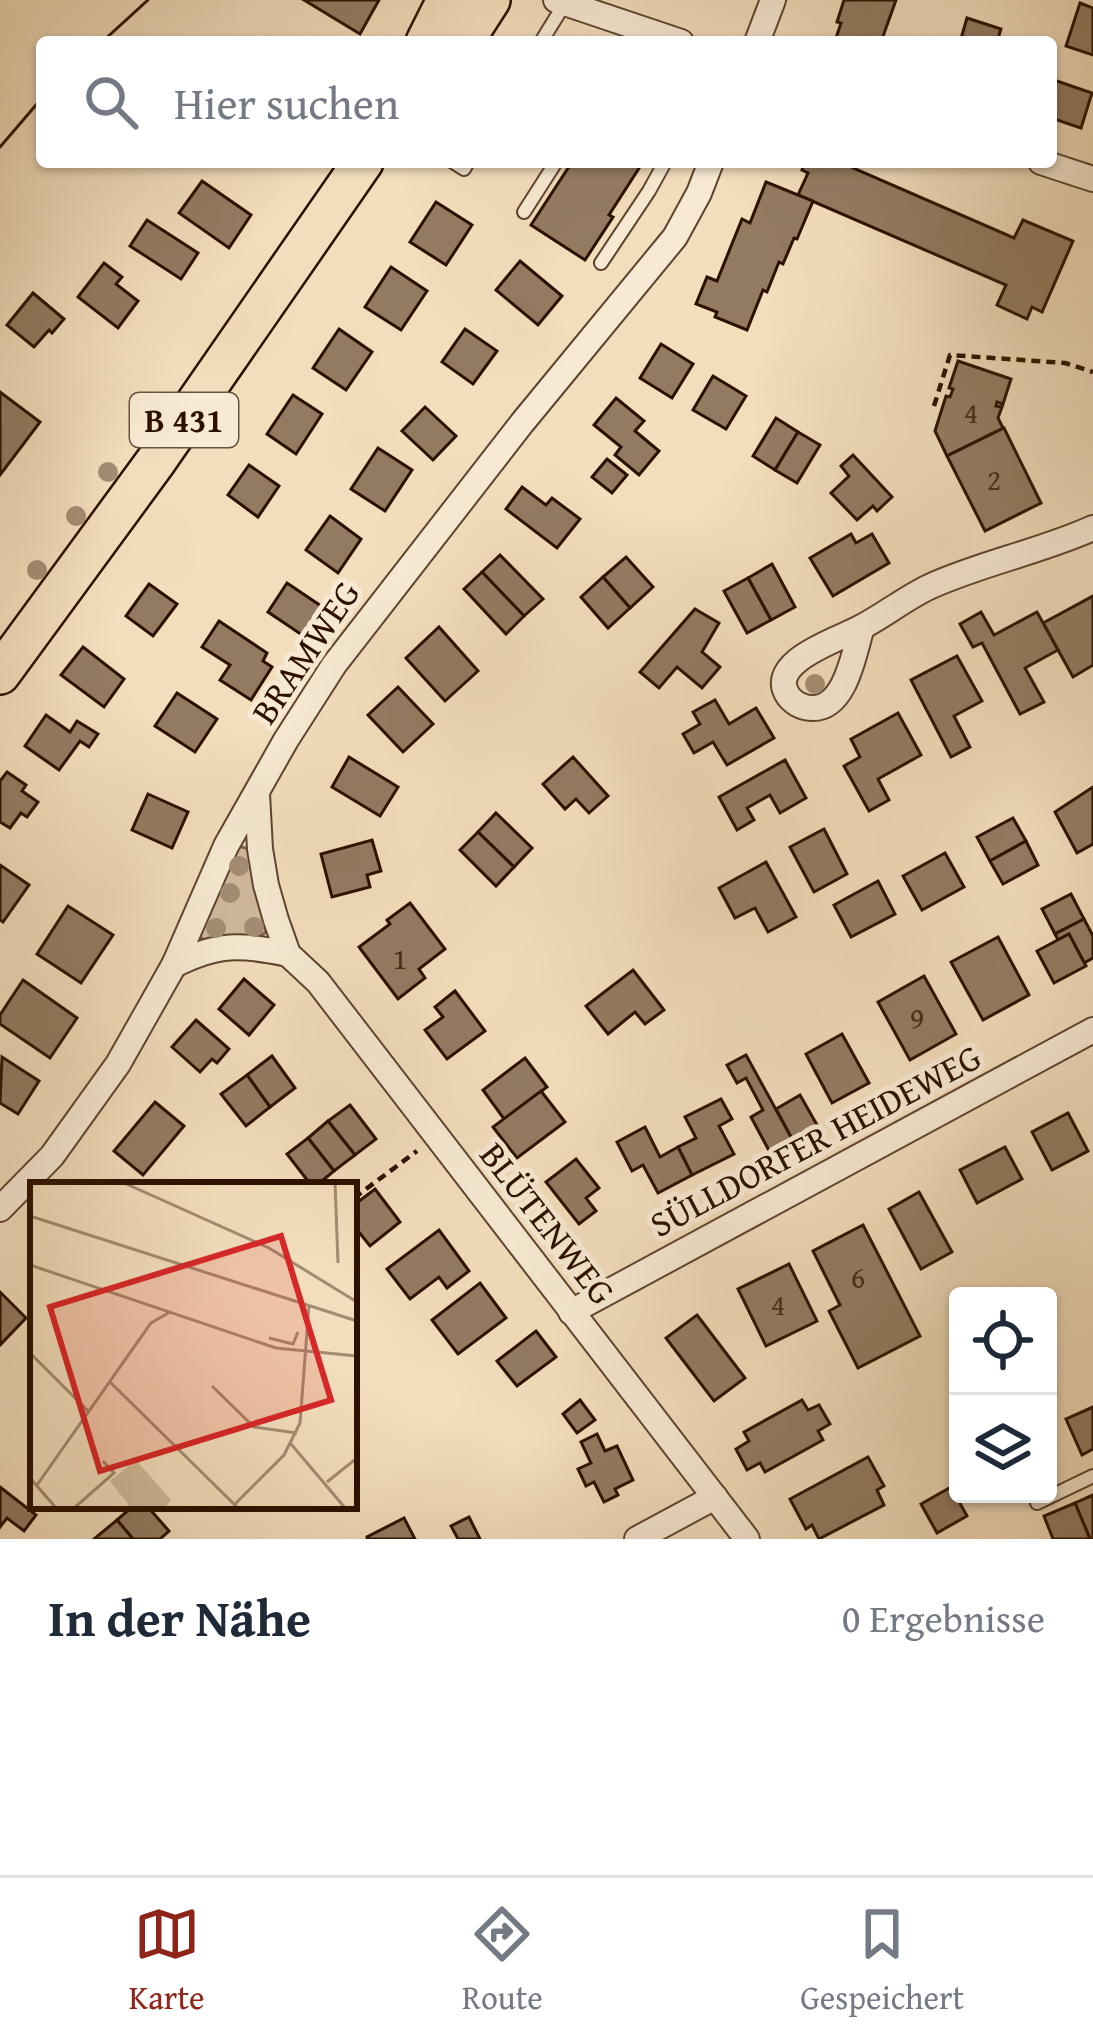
<!DOCTYPE html>
<html lang="de">
<meta charset="utf-8">
<style>
body{margin:0;font-family:"Gentium Book Plus",serif;background:#f2f2f3;color:#1f2937}
.controls{position:absolute;right:36px;bottom:36px;display:grid;overflow:hidden;border-radius:12px;box-shadow:0 3px 9px #0004}
.controls button{width:108px;height:108px;display:grid;place-items:center;padding:0;border:0;border-bottom:3px solid #e0e1e3;background:#fff;color:#1f2937;font:60px sans-serif}
.list{margin:0;padding:0;list-style:none}
h2{display:flex;justify-content:space-between;align-items:center;height:156px;margin:0;padding:0 48px;font-size:51px}
h2 small{font-size:39px;font-weight:400;color:#747a83}
.icon{flex:none;width:66px;height:66px;fill:none;stroke:currentColor;stroke-width:2;stroke-linecap:round;stroke-linejoin:round}
.map{position:relative;flex:none;width:1093px;height:1539px;overflow:hidden}
.search{position:absolute;background:#fff;box-shadow:0 3px 9px #0004;left:36px;right:36px;top:36px;height:132px;display:flex;align-items:center;gap:30px;box-sizing:border-box;padding:0 42px;border-radius:12px;color:#747a83;font-size:45px}
.sheet{height:336px;background:#fff}
nav{display:flex;justify-content:space-around;align-items:center;box-sizing:border-box;height:168px;border-top:3px solid #e0e1e3;background:#fff;font-size:33px;color:#747a83}
nav a{display:grid;justify-items:center;gap:6px}
nav .on{color:#8f2418}
.map>svg:first-child{display:block}
.green{fill:#d0ba9c;stroke:#7e664e;stroke-width:3}
.building{fill:#937b62;stroke:#2c1100;stroke-width:3}
.lines{fill:none;stroke-linecap:round;stroke-linejoin:round}
.lane-casing{stroke:#5e442f;stroke-width:16}
.street-casing{stroke:#5e442f;stroke-width:28}
.primary-casing{stroke:#2c1100;stroke-width:44}
.path{stroke:#2c1100;stroke-width:4.5;stroke-dasharray:9 6;stroke-linecap:butt}
.lane{stroke:#f7e9d3;stroke-width:12}
.street{stroke:#f7e9d3;stroke-width:24}
.primary{stroke:#f2ddbc;stroke-width:39}
.tram{stroke:#2c1100;stroke-width:3}
.tree{fill:#a48d73}
.labels{text-anchor:middle;stroke-width:10;stroke-linejoin:round;paint-order:stroke}
.number-label{font-size:30px;fill:#462c18}
.shield{fill:#f7e9d3;stroke:#69523f;stroke-width:3}
.shield-label{font-size:33px;font-weight:bold;fill:#2c1100}
.street-label{font-size:36px;fill:#2c1100;stroke:#f7e9d3}
.inset-road{fill:none;stroke:#a38b71;stroke-width:3}
.view{fill:#d62828;fill-opacity:0.15;stroke:#d62828;stroke-width:6}
.inset-edge{fill:none;stroke:#2c1100;stroke-width:6}
</style>
<div class="map">
<svg width="1093" height="1539" viewBox="0 0 1093 1539">
<rect width="100%" height="100%" fill="#f2ddbc"/>
<filter id="stains"><feTurbulence type="fractalNoise" baseFrequency=".00167" numOctaves="4"/><feColorMatrix values="0 0 0 0 .2 0 0 0 0 .09 0 0 0 0 .02 0 0 0 .5 -.17"/></filter>
<radialGradient id="worn" r=".72"><stop offset=".6" stop-color="#630" stop-opacity="0"/><stop offset="1" stop-color="#630" stop-opacity=".3"/></radialGradient>
<polygon class="green" points="239,846 248,849 250,854 266,932 257,938 204,940 200,937 200,930"/>
<g class="building">
<polygon points="304,0 379,0 360,34"/>
<polygon points="844,0 896,0 881,42 849,42 836,38 841,23 837,22"/>
<polygon points="1080,3 1093,8 1093,55 1066,46"/>
<polygon points="967,18 1001,29 997,42 960,42"/>
<polygon points="1051,79 1092,93 1081,128 1051,118"/>
<polygon points="572,162 643,162 609,215 613,217 585,260 531,225"/>
<polygon points="805,162 855,162 853,168 1014,238 1023,220 1073,241 1042,312 1032,307 1027,319 997,305 1006,285 798,195 808,173 802,170"/>
<polygon points="202,181 251,215 229,248 179,213"/>
<polygon points="766,182 813,201 797,239 794,238 783,264 779,262 767,292 763,290 747,330 715,317 717,312 696,304 707,277 717,281 742,219 750,223"/>
<polygon points="436,202 472,225 446,265 410,242"/>
<polygon points="147,220 198,253 181,279 130,246"/>
<polygon points="520,261 562,296 538,325 496,290"/>
<polygon points="104,263 122,277 116,284 138,301 118,328 78,297"/>
<polygon points="391,267 427,291 401,330 365,307"/>
<polygon points="33,293 64,319 52,333 49,330 34,347 7,325"/>
<polygon points="339,329 372,352 346,390 313,368"/>
<polygon points="465,329 497,351 473,384 442,362"/>
<polygon points="661,344 693,364 672,398 640,378"/>
<polygon points="958,361 1011,379 1003,404 997,402 996,406 1002,407 998,418 1003,428 947,456 935,431 946,396 950,397 953,389 949,388"/>
<polygon points="713,376 746,396 726,429 693,410"/>
<polygon points="0,392 40,422 0,475"/>
<polygon points="293,395 322,414 296,454 267,434"/>
<polygon points="616,398 644,421 635,431 659,451 639,475 615,455 621,447 594,425"/>
<polygon points="425,407 456,436 433,460 402,431"/>
<polygon points="776,418 798,432 775,470 753,456"/>
<polygon points="1004,428 1041,503 985,531 947,456"/>
<polygon points="798,432 820,445 797,483 775,470"/>
<polygon points="378,448 412,470 385,511 351,489"/>
<polygon points="853,455 892,497 877,511 873,506 857,520 831,493 849,476 841,466"/>
<polygon points="607,459 627,475 612,493 592,477"/>
<polygon points="249,465 279,486 258,517 228,495"/>
<polygon points="522,487 546,505 552,498 580,519 557,548 506,509"/>
<polygon points="330,516 361,539 338,573 306,550"/>
<polygon points="851,534 856,543 872,534 889,563 833,596 810,558"/>
<polygon points="500,555 543,599 524,616 482,572"/>
<polygon points="626,557 653,587 630,608 603,577"/>
<polygon points="772,564 795,607 771,620 748,578"/>
<polygon points="482,572 524,616 506,634 464,589"/>
<polygon points="603,577 630,608 608,628 581,597"/>
<polygon points="748,578 771,620 747,633 724,591"/>
<polygon points="287,583 327,610 308,639 268,612"/>
<polygon points="149,584 177,604 153,636 126,616"/>
<polygon points="1093,596 1093,665 1073,677 1043,623"/>
<polygon points="695,609 719,623 702,652 720,667 702,688 677,667 659,688 640,672"/>
<polygon points="981,612 994,635 1037,612 1058,650 1025,668 1044,702 1020,714 982,643 973,647 960,624"/>
<polygon points="219,621 267,653 263,661 272,667 251,700 220,680 230,665 202,647"/>
<polygon points="439,627 478,671 445,701 406,658"/>
<polygon points="83,647 124,679 104,707 61,675"/>
<polygon points="957,656 982,701 954,716 970,747 951,757 911,680"/>
<polygon points="398,687 433,724 403,752 368,715"/>
<polygon points="177,693 217,719 195,752 155,726"/>
<polygon points="715,700 729,724 756,708 774,738 727,765 713,742 694,753 683,734 700,724 693,712"/>
<polygon points="898,713 921,755 878,779 889,800 869,811 844,766 860,757 851,739"/>
<polygon points="46,715 70,732 77,721 98,734 89,747 80,741 59,770 25,746"/>
<polygon points="349,757 398,787 380,816 332,787"/>
<polygon points="573,757 608,796 589,813 576,799 565,809 543,784"/>
<polygon points="785,760 806,798 780,813 770,795 747,808 754,820 737,830 719,797"/>
<polygon points="7,772 26,785 22,791 38,802 27,817 21,813 10,828 0,822 0,781"/>
<polygon points="1093,787 1093,844 1077,853 1055,812"/>
<polygon points="148,794 188,812 172,848 132,830"/>
<polygon points="496,813 532,848 514,867 478,832"/>
<polygon points="1013,818 1026,841 990,861 977,837"/>
<polygon points="824,829 847,874 814,892 790,847"/>
<polygon points="478,832 514,867 496,886 460,850"/>
<polygon points="372,840 381,871 367,875 370,887 332,897 321,854"/>
<polygon points="1026,841 1038,865 1003,884 990,861"/>
<polygon points="945,853 964,887 922,910 903,876"/>
<polygon points="766,862 796,917 768,932 755,908 735,918 719,888"/>
<polygon points="0,865 29,885 3,922 0,920"/>
<polygon points="878,881 895,914 851,937 834,905"/>
<polygon points="1071,894 1084,919 1055,934 1042,909"/>
<polygon points="410,903 445,949 419,969 425,978 398,999 359,947 390,924 387,920"/>
<polygon points="68,906 113,935 81,983 37,954"/>
<polygon points="1084,919 1093,936 1093,958 1084,963 1069,934 1058,940 1055,934"/>
<polygon points="1069,934 1086,966 1054,983 1037,951"/>
<polygon points="998,937 1029,995 983,1020 951,962"/>
<polygon points="633,970 664,1010 645,1024 635,1012 608,1034 586,1006"/>
<polygon points="924,976 956,1034 910,1060 878,1002"/>
<polygon points="244,979 274,1005 249,1035 219,1009"/>
<polygon points="23,980 77,1018 50,1058 0,1024 0,1015"/>
<polygon points="455,991 485,1031 447,1059 425,1030 443,1017 435,1007"/>
<polygon points="196,1020 229,1049 217,1063 212,1059 200,1072 172,1047"/>
<polygon points="842,1034 869,1083 832,1103 806,1054"/>
<polygon points="746,1055 796,1146 773,1158 751,1117 763,1110 746,1078 737,1083 727,1065"/>
<polygon points="272,1056 295,1088 270,1107 247,1075"/>
<polygon points="2,1057 39,1081 18,1114 0,1103"/>
<polygon points="525,1058 547,1087 504,1119 483,1090"/>
<polygon points="247,1075 270,1107 246,1126 221,1094"/>
<polygon points="541,1091 565,1122 517,1158 493,1127"/>
<polygon points="800,1095 821,1132 796,1146 776,1109"/>
<polygon points="721,1099 732,1119 719,1126 734,1154 692,1175 678,1147 696,1138 685,1117"/>
<polygon points="155,1102 184,1126 143,1175 114,1151"/>
<polygon points="350,1105 376,1139 355,1155 328,1121"/>
<polygon points="1068,1113 1088,1151 1052,1170 1032,1132"/>
<polygon points="328,1121 355,1155 334,1171 308,1138"/>
<polygon points="645,1127 660,1157 678,1147 692,1175 658,1193 643,1165 632,1171 617,1142"/>
<polygon points="308,1138 334,1171 317,1185 311,1185 287,1154"/>
<polygon points="1005,1147 1022,1179 977,1203 960,1170"/>
<polygon points="576,1159 599,1188 586,1198 596,1211 579,1224 546,1182"/>
<polygon points="375,1189 400,1222 370,1246 354,1226 354,1205"/>
<polygon points="919,1192 952,1252 921,1269 889,1209"/>
<polygon points="863,1225 920,1336 858,1368 829,1311 840,1305 813,1251"/>
<polygon points="439,1230 469,1271 447,1288 439,1277 410,1299 387,1269"/>
<polygon points="789,1264 817,1321 766,1346 738,1289"/>
<polygon points="480,1283 506,1318 458,1354 432,1320"/>
<polygon points="0,1292 26,1318 0,1345"/>
<polygon points="697,1315 745,1378 714,1401 666,1338"/>
<polygon points="536,1331 556,1357 517,1386 497,1361"/>
<polygon points="580,1400 595,1420 577,1433 563,1414"/>
<polygon points="802,1400 808,1410 819,1405 830,1424 818,1431 823,1440 765,1472 760,1463 747,1470 736,1449 749,1441 744,1432"/>
<polygon points="1093,1407 1093,1449 1082,1455 1066,1419"/>
<polygon points="597,1434 605,1451 617,1446 633,1480 615,1489 618,1495 604,1502 594,1482 586,1486 578,1469 591,1463 581,1442"/>
<polygon points="868,1457 884,1486 877,1490 884,1505 819,1539 812,1525 806,1529 790,1499"/>
<polygon points="0,1487 36,1515 24,1531 7,1518 0,1527"/>
<polygon points="951,1487 967,1516 937,1533 921,1504"/>
<polygon points="1093,1495 1093,1539 1090,1539 1075,1503"/>
<polygon points="1075,1503 1090,1539 1053,1539 1044,1516"/>
<polygon points="133,1506 147,1506 169,1531 160,1539 133,1539 117,1520"/>
<polygon points="469,1517 480,1539 458,1539 451,1526"/>
<polygon points="404,1518 415,1539 367,1539 367,1537"/>
<polygon points="117,1520 133,1539 94,1539"/>
</g>
<g class="lines">
<g class="lane-casing">
<g id="lane">
<polyline points="541,42 565,3"/>
<polyline points="453,162 464,169 468,162"/>
<polyline points="524,212 556,162"/>
<polyline points="601,263 649,191 665,162"/>
<polyline points="1037,1503 1093,1476"/>
</g>
</g>
<g class="street-casing">
<g id="street">
<polyline points="556,0 681,42"/>
<polyline points="757,42 773,0"/>
<polyline points="1041,162 1093,179"/>
<path d="M862,627C854,652 846,708 813,708C804,708 795,704 789,697C764,663 837,640 858,629C882,617 904,599 929,587C981,563 1040,552 1093,528"/>
<polyline points="257,794 260,849 266,885 276,920 288,954 318,982 747,1539"/>
<path d="M174,965C218,943 241,944 288,954"/>
<polyline points="0,1209 52,1156 118,1064 174,965 226,846 286,740 334,665 522,423 675,237 699,193 711,162"/>
<polyline points="571,1312 1093,1030"/>
<polyline points="637,1539 715,1497"/>
</g>
</g>
<g class="primary-casing">
<g id="primary">
<polyline points="426,42 447,0"/>
<polyline points="463,42 490,0"/>
<polyline points="0,674 156,461 363,162"/>
</g>
</g>
<g class="path">
<polyline points="934,406 950,355 1065,363 1093,372"/>
<polyline points="354,1198 417,1151"/>
</g>
<use href="#lane" class="lane"/>
<use href="#street" class="street"/>
<use href="#primary" class="primary"/>
<g class="tram">
<polyline points="102,42 148,0"/>
<polyline points="0,147 42,98"/>
</g>
</g>
<g class="tree">
<circle cx="108" cy="472" r="10"/>
<circle cx="76" cy="516" r="10"/>
<circle cx="37" cy="570" r="10"/>
<circle cx="815" cy="684" r="10"/>
<circle cx="239" cy="866" r="10"/>
<circle cx="230" cy="893" r="10"/>
<circle cx="254" cy="927" r="10"/>
<circle cx="216" cy="928" r="10"/>
</g>
<g class="labels">
<g class="number-label">
<text x="971" y="423">4</text>
<text x="994" y="490">2</text>
<text x="400" y="969">1</text>
<text x="917" y="1028">9</text>
<text x="858" y="1288">6</text>
<text x="778" y="1315">4</text>
</g>
<rect class="shield" x="130" y="393" width="108" height="54" rx="9"/>
<g class="shield-label">
<text x="184" y="432">B 431</text>
</g>
<g class="street-label">
<text transform="translate(305 652) rotate(-56)" y="13">BRAMWEG</text>
<text transform="translate(815 1140) rotate(-28)" y="13">SÜLLDORFER HEIDEWEG</text>
<text transform="translate(548 1223) rotate(52)" y="13">BLÜTENWEG</text>
</g>
</g>
<g transform="translate(30 1182)">
<rect width="327" height="327" fill="#f2ddbc"/>
<path d="M106,278L141,318L134,327H102L80,299Z" fill="#d0ba9c"/>
<path class="inset-road" d="M92,0L239,66L327,120M305,0L308,81M0,34L327,139M0,83L246,166L327,174M239,156L263,162L268,150M0,171L59,230M80,200L209,327M182,204L224,245L267,251M261,262L316,327M0,296L27,327M297,300L327,276M7,303L121,141L140,130M205,322L254,273L270,241L279,123M43,327L84,291L73,279"/>
<path class="view" d="M251,54L301,218L70,289L20,125Z"/>
<rect width="327" height="327" class="inset-edge"/>
</g>
<rect width="100%" height="100%" filter="url(#stains)"/>
<rect width="100%" height="100%" fill="url(#worn)"/>
</svg>
<div class="controls">
<button><svg class="icon" aria-label="locate" viewBox="0 0 24 24"><circle cx="12" cy="12" r="6"/><path d="M12 2v4M12 18v4M2 12h4M18 12h4"/></svg></button>
<button><svg class="icon" aria-label="layers" viewBox="0 0 24 24"><path d="M12 4l9 5-9 5-9-5zM3 14l9 5 9-5"/></svg></button>
</div>
<div class="search"><svg class="icon" aria-label="search" viewBox="0 0 24 24"><circle cx="10" cy="10" r="6"/><path d="M15 15l6 6"/></svg>Hier suchen</div>
</div>
<section class="sheet">
<h2>In der Nähe<small>0 Ergebnisse</small></h2>
<ul class="list">
</ul>
</section>
<nav>
<a class="on"><svg class="icon" aria-label="map" viewBox="0 0 24 24"><path d="M3 6l6-2 6 2 6-2v14l-6 2-6-2-6 2zM9 4v14M15 6v14"/></svg>Karte</a>
<a><svg class="icon" aria-label="directions" viewBox="0 0 24 24"><path d="M12 3l9 9-9 9-9-9zM9 14v-3h6M13 9l2 2-2 2"/></svg>Route</a>
<a><svg class="icon" aria-label="saved" viewBox="0 0 24 24"><path d="M7 4h10v16l-5-4-5 4z"/></svg>Gespeichert</a>
</nav>
